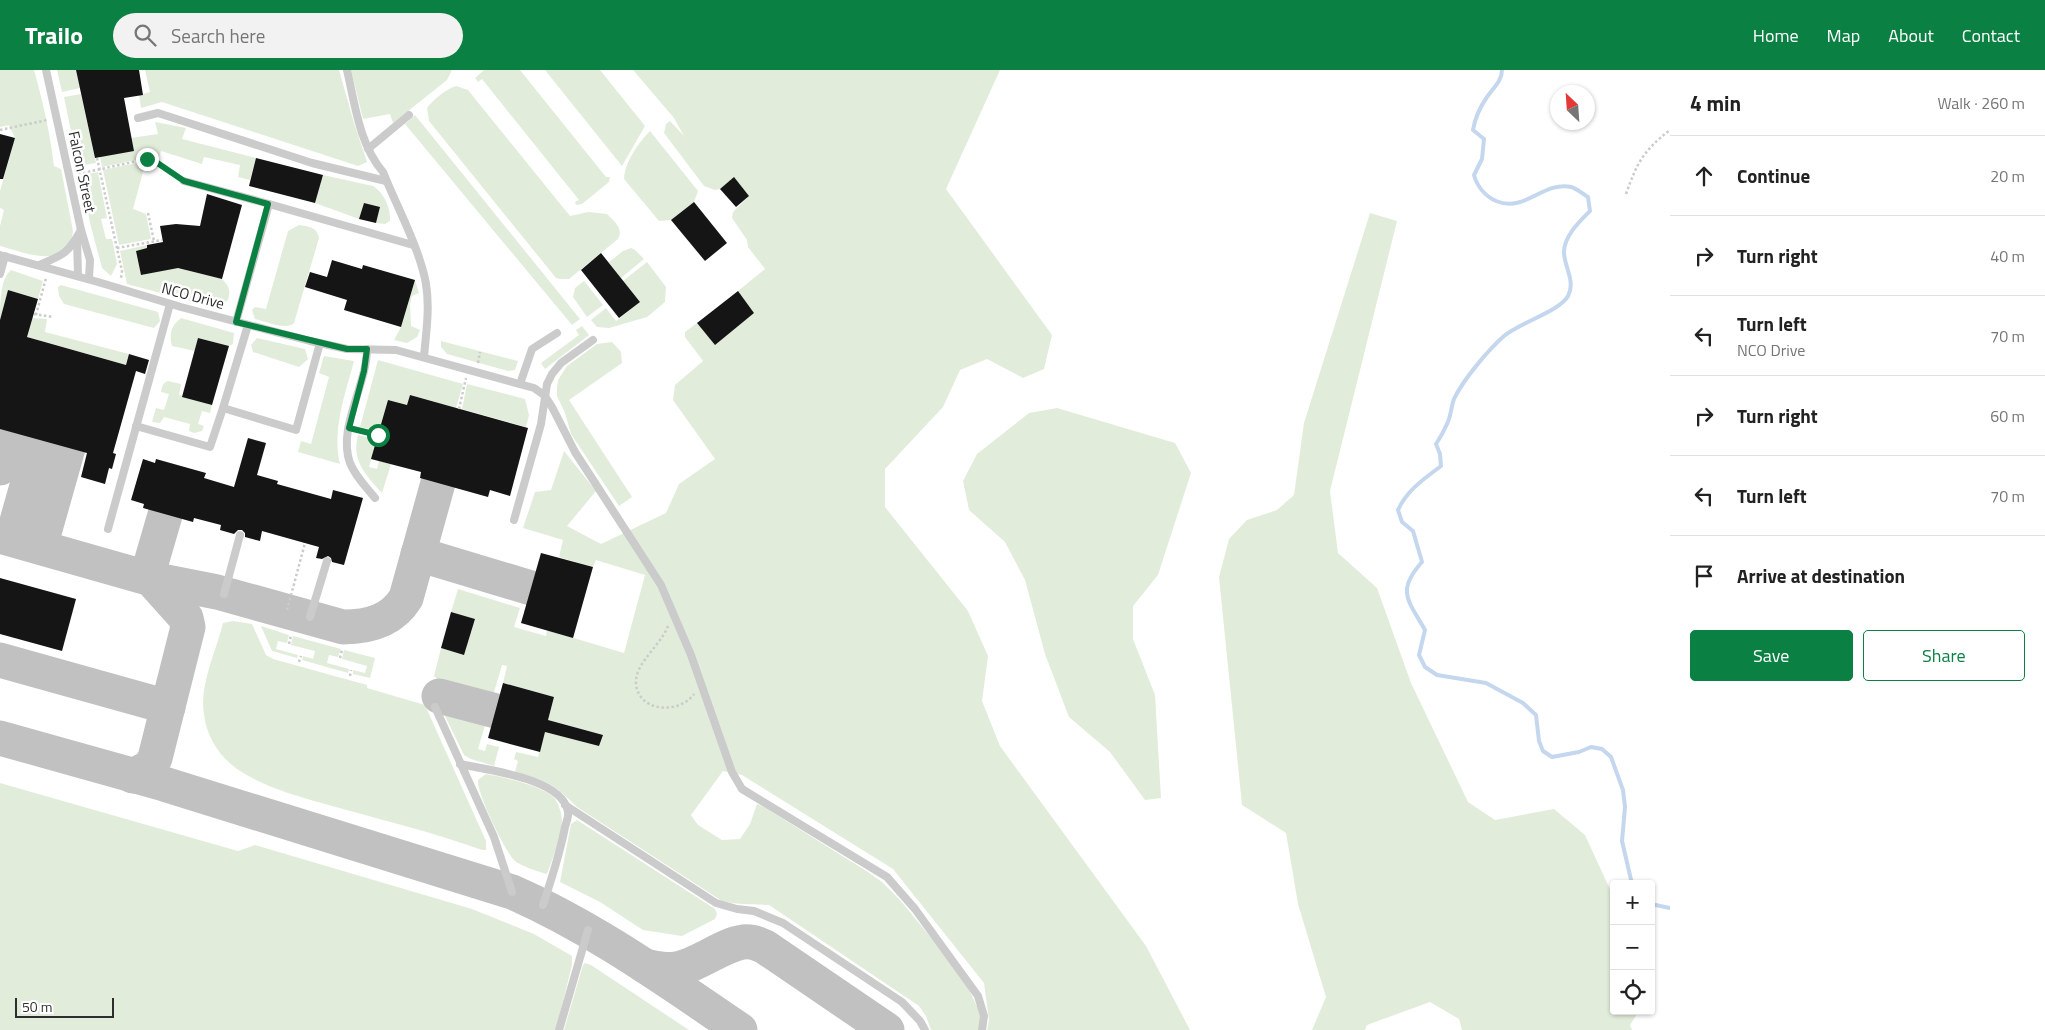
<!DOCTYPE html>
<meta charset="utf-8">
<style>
body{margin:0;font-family:"Titillium Web",sans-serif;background:#f2f2f2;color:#222}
.controls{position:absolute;right:15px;bottom:15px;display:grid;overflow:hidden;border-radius:5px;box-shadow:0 1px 4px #0004}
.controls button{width:45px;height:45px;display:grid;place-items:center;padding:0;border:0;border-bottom:1px solid #e0e0e0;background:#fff;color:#222;font:25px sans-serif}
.compass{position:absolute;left:1550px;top:15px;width:45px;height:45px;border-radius:50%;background:#fff;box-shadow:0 1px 4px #0004;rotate:335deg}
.scale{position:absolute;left:15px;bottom:12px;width:99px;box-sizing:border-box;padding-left:5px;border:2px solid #2e2e2e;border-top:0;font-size:14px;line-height:18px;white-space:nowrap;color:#2e2e2e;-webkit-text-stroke:4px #fff;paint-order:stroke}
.stop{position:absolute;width:15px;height:15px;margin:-11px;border:4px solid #0b8043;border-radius:50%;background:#fff}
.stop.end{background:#0b8043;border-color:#fff;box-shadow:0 1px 5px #0008}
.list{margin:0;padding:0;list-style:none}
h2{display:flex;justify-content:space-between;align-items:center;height:65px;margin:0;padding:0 20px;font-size:21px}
h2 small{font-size:16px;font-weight:400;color:#767676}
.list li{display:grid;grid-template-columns:32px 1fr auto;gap:15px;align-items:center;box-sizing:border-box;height:80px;padding:0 20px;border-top:1px solid #e0e0e0}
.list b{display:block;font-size:19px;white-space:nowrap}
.list p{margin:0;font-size:16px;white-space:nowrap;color:#767676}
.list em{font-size:16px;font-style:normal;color:#767676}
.actions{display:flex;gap:10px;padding:15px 20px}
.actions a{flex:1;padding:11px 0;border:1px solid #0b8043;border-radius:5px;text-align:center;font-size:18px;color:#0b8043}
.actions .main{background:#0b8043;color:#fff}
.icon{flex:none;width:28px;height:28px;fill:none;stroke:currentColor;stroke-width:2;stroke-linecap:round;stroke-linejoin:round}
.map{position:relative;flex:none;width:1670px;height:960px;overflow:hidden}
header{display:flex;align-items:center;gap:30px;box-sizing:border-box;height:70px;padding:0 25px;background:#0b8043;color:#fff}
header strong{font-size:24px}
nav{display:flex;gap:28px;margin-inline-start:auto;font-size:18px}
.search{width:350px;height:45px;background:#f2f2f2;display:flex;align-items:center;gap:12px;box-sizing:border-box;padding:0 18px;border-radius:28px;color:#767676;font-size:19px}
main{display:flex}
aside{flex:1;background:#fff}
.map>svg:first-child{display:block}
.green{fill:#e1edda}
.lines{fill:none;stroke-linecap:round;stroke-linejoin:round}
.stream{stroke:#c4d7ee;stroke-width:4}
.taxiway{stroke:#c1c1c1;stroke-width:35}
.building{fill:#151515}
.path{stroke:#cbcbcb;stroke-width:2.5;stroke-dasharray:2.5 2.5;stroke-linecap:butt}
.lane{stroke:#cbcbcb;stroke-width:8}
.route{stroke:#0b8043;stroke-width:6}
.labels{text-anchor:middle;stroke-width:5;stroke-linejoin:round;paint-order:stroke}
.street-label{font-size:15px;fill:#2e2e2e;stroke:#fff}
</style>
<header>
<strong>Trailo</strong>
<div class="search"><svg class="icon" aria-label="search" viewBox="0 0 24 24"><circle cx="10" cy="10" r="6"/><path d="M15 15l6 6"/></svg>Search here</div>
<nav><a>Home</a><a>Map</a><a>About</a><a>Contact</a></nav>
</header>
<main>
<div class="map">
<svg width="1670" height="960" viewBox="0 0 1670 960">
<rect width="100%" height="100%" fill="#fff"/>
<g class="green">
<path d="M0,0H34C43,32 50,63 54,96L61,99L73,161C68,201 25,183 0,176V156L4,140L0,138V121L15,68L9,55L0,57Z"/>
<polygon points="57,0 76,0 80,18 62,22"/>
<polygon points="145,0 339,0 354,53 367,92 358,96 162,32 141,38 139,25 150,22"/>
<polygon points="351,0 452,0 447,10 393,53 390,44 363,49"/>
<polygon points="484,0 520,0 606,107 610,107 609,112 582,134 576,135 575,132 579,130 482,9 478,12 475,8"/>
<polygon points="545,0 600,0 645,56 622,96"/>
<path d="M633,0H1000L946,119L1052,265L1044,299L1023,308L987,289L960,300L943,337L885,399V437L968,541L988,586L982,631L1000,676L1146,876L1190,960H987L989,950L984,913L893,799L742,705L723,701L691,745L698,755L722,770L740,769L750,754L757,734L764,737L868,802L882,812L900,830L946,886L967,915L979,941L981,951L979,960H931L926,946L919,936L769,835C753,834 737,835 722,831L577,737C553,713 548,711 515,702L518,691L514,689L516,682L538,687L545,662L599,676L602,665L548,650L554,627L503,613L507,596L502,595L492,629L443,615L434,606L441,578L464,584L475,550L451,542L458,519L520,538L514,557L546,566L547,560L624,583L645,505L596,490L593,497L559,487L563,470L523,458L535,422L551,420L564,381L596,421L567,456L601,474L666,443L679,414L715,389L673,330L675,315L703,291L685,267V262L697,253L715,274L754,243L738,221L765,199L748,177L747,170L732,148L733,142L749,126L734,108L720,119L715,120L704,116L664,63L666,54L670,51L684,66L674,48Z"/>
<path d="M456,16L468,20L570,146L588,142L607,144C614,151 624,159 618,169L569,209H560L556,208L429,51L427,38C434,29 446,19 456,16Z"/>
<polygon points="81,24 96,93 78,96 64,27"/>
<polygon points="415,45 580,249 572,255 405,54"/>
<polygon points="155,52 186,58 182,69 256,88 250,110 238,107 240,95 204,87 202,94 161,81 158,91 147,88 102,97 100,87 131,68 158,64"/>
<path d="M650,61L698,121L694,132L671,150L659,151L624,109C624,93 639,72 650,61Z"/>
<polygon points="146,91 133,139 146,144 151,169 119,175 103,100"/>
<polygon points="98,102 107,148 101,149 106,169 112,169 117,194 111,206 102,198 90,153 80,105"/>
<path d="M323,105L373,116C384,123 391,138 390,151L385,154L376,153L380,138L364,133L359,149L315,133Z"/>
<polygon points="1370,143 1397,151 1330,421 1338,483 1377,518 1411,613 1468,732 1495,750 1554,739 1585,765 1614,828 1614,941 1639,941 1630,955 1632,960 1462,960 1459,949 1430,932 1367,955 1365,960 1312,960 1326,927 1298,834 1286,763 1242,735 1219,507 1229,469 1247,450 1277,440 1294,425 1304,353"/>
<path d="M299,155C308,156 317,157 319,168L294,253C286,261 265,251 255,249L252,240L255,237L266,239L288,161Z"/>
<path d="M147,175V178L136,181L141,205L174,198L170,177L186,200L222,209C229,216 231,220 228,230L218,237L209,236L127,214L120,181Z"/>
<polygon points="631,178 635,180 644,189 621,208 609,192 623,181"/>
<polygon points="647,192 666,217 665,232 647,247 609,258 597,257 591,250 606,238 616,251 640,232 623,211"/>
<path d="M11,200L43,211L38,229L8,220L0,250C0,235 0,209 11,200Z"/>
<polygon points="415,210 419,223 412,226 410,235 411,256 420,260 417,267 407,273 394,270 401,257"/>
<polygon points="584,211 603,235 587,247 573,227 575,218"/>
<polygon points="61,215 158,242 160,251 154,258 64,234 59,226 58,217"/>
<polygon points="32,248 47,249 45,262 129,284 126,295 27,267"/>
<path d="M181,248L234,263L233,274L229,276L198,268L195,281L172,276C169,263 171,256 181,248Z"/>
<polygon points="582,256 589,265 545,299 541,293 579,265 576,260"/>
<polygon points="257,268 305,279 308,289 299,297 253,282 251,275"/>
<polygon points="441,271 518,291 515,300 508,301 447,284 441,277"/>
<polygon points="612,272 621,282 622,293 569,330 632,427 619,436 571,364 565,343 557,326 557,318 558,310 567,296 597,274"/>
<path d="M324,286L354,291C345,325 332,359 340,394L298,382L301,371L311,374L329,307L319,303Z"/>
<polygon points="378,290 463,314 456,338 410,325 407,335 388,330 379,361 360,357"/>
<path d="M168,311L181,314L179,325L212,335L210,343L202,341L198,354L204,356L202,361L194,363L189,361L190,354L164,347L160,353L152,352L156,338L164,340L169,324L161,322C162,316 163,313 168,311Z"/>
<polygon points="467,314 525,329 529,345 526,357 462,339"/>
<polygon points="1057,338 1175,373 1191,403 1158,505 1133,536 1133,569 1155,625 1161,728 1145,730 1110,682 1069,647 1045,584 1025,510 1005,472 969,440 963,411 977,384 1029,343"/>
<path d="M358,365L377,370L369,397L377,399L379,391L391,394L382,423C366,405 351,391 358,365Z"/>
<path d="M233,551L252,554L266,585L273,589L367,615V618L425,635L486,771V780H482C430,761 377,749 325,734C294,725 264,717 237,699C219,686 207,667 204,645C199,615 216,582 223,553Z"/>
<polygon points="261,556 289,565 287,573 278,571 276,579 298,585 297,588 272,581"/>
<polygon points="293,566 341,579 338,587 329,585 327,593 349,599 348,603 302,590 303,586 313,589 315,581 291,575"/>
<polygon points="344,580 375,588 370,608 353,604 353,600 365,603 367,596 342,589"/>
<polygon points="446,641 486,652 478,679 485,681 487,674 499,677 494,696 471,689 464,685 445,646"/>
<path d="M486,704C502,707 545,716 555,729C559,734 562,745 562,751C561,769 553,787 547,804C541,803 519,795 515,791C505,782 476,722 478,710Z"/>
<polygon points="0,713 238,781 255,775 472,839 534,864 572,886 572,895 556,960 0,960"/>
<polygon points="577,750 715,839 717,844 715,849 682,866 643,860 600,832 560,812 571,754"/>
<polygon points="585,893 591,895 689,960 564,960 583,895"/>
</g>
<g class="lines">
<g class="stream">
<path d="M1502,0C1502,11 1493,18 1487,27C1480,37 1475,48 1473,60L1484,69L1482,89L1474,105C1477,116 1485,126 1496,131C1525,143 1543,111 1571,117C1576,118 1583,124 1588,127L1590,141C1580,151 1564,166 1564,182C1564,197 1576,211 1568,226C1560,241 1519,253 1504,266C1488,280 1463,310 1454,329C1451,337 1451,346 1447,354C1444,361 1440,368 1436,374L1440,384L1441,396C1424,409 1407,420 1398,440L1402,452L1413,461L1422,492C1396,521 1408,530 1425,560L1419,585L1425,597L1437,605L1486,613L1523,633L1536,645L1539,671L1543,681L1552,687L1579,682L1591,677L1602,679L1611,687L1623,720L1625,737L1622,771L1632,814"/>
<polyline points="1651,834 1670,838"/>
</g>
<g class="taxiway">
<polyline points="0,398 10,362"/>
<polyline points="0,466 151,509 186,548 188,557 155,688 150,697 133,706"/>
<polyline points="12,469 40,370"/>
<polyline points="40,477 68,378"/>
<polyline points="418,484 531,518"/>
<polyline points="147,507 165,445"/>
<path d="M151,509L217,522L343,557C369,557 392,551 406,528L438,413"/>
<polyline points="0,590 168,637"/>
<polyline points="439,626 496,641"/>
<path d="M0,668L164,714L512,822C594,858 666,910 740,960"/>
<path d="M645,896C655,898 665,901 676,899C699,896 730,869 750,872C755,872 760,875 765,877L887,960"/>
</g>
</g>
<g class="building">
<polygon points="76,0 139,0 143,25 124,28 134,81 95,88"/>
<polygon points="0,64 15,68 3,109 0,109"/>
<polygon points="256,88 323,105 315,133 249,116"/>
<polygon points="734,107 749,126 736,137 720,119"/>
<polygon points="207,124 242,135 222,209 178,198 141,205 136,181 147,178 147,175 163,172 160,156 176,154 200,156"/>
<polygon points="694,132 727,173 705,191 671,150"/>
<polygon points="364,133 380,137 376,153 359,149"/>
<polygon points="601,183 640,232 619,248 581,200"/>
<polygon points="332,190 362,199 363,195 415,210 401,257 344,240 347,230 305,217 310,202 327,207"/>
<polygon points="8,220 38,229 27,267 126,295 129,284 149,290 145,304 136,301 113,383 116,384 112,399 109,398 105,414 81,407 87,383 0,359 0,250"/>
<polygon points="738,221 754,243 715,275 697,253"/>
<polygon points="198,268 229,276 212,335 182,327"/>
<polygon points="410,325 528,358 510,426 490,420 488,427 420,408 421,402 371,389 388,330 407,335"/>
<polygon points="248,368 266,373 257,405 278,411 277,414 331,429 333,420 363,428 344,495 332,492 331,488 328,486 322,489 316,488 319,477 262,461 260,471 245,467 245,463 242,460 238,460 234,464 220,460 221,455 194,448 193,452 143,438 144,434 131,430 143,389 155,393 156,389 206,403 204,408 234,417"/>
<polygon points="541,483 593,497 573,568 521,553"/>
<polygon points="0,508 76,529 62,581 0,564"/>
<polygon points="451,542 475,549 464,585 441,578"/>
<polygon points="503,613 554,627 548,650 603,665 599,676 545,662 540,682 488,668"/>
</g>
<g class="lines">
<g class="path">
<polyline points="0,60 47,50"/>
<polyline points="97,88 122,201 121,208"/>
<polyline points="78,104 147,89 156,92 177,106"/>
<path d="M1626,124C1637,93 1643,81 1670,60"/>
<polyline points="148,143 154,171"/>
<polyline points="117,178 162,170"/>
<polyline points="34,244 53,247"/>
<polyline points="36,245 46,208"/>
<polyline points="478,293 480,282"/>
<polyline points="459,339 466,308"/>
<polyline points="358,360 378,365"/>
<polyline points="287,540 305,473"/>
<path d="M668,556C661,575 634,594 636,614C639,643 680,644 694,624"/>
<polyline points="289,574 291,565"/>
<polyline points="340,588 342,580"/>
<polyline points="299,592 301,586"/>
<polyline points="350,606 351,600"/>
</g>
<g class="lane">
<polyline points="46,0 81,160 90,190 89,209"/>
<path d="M347,0C355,34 359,74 383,102C396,135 420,179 426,214C430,238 426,263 424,287"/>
<polyline points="138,48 158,43 312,93 386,111"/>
<polyline points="368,79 409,45"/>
<polyline points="184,111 269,134"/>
<polyline points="77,169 78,206"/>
<polyline points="0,185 98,212 181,237 310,271 347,279 396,280 534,318 544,325 552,337 575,382 661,515 691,585 732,702 742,719 887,807 915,839 978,926 984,946 982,960"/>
<path d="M39,195C63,185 68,184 81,160"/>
<polyline points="0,204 5,186"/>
<polyline points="236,252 269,134 413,175"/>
<polyline points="248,255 223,338 296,360 320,273"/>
<path d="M367,279C367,315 337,358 350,393C355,406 366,417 375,428"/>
<polyline points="520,314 532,279 557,263"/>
<polyline points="136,356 210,377 223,338"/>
<polyline points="514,450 541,354 547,314 552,304 561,293 593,270"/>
<polyline points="108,459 170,234"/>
<polyline points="224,524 240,465"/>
<polyline points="310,547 327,491"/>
<polyline points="435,637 494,767 512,822"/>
<path d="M460,694C487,700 563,708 568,742C569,746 566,753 565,757C560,784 551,810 543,835"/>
<polyline points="565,735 716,833 737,839 754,841 783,853 902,932 920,951 925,960"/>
<polyline points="559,960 588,860"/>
</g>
</g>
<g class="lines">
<polyline class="route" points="147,89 156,92 184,111 268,134 236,252 347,279 367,279 364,301 349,358 378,365"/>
</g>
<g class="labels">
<g class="street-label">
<text transform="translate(82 102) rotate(78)" y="5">Falcon Street</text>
<text transform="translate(193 226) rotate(15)" y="5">NCO Drive</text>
</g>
</g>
</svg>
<div class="controls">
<button>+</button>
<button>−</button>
<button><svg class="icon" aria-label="locate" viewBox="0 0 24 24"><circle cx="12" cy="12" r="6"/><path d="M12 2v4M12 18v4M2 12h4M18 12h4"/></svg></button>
</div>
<svg class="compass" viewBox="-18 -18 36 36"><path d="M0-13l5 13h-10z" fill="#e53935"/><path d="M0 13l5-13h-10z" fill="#767676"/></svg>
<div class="scale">50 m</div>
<div class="stop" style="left:378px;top:365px"></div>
<div class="stop end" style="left:147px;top:89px"></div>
</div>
<aside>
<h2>4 min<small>Walk · 260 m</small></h2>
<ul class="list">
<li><svg class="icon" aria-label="ahead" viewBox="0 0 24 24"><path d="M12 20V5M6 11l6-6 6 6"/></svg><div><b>Continue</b></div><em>20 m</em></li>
<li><svg class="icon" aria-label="right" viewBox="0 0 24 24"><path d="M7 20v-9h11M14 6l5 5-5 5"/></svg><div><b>Turn right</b></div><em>40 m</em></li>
<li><svg class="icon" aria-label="left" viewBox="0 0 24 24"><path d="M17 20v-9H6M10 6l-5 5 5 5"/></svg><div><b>Turn left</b><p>NCO Drive</p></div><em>70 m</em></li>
<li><svg class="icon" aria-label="right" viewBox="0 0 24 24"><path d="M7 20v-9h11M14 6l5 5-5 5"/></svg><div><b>Turn right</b></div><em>60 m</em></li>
<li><svg class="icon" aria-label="left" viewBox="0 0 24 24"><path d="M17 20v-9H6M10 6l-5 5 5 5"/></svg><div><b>Turn left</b></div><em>70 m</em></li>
<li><svg class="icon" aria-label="arrive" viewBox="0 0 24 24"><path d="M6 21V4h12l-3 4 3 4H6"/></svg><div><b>Arrive at destination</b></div></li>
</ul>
<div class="actions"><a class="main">Save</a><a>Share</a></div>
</aside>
</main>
